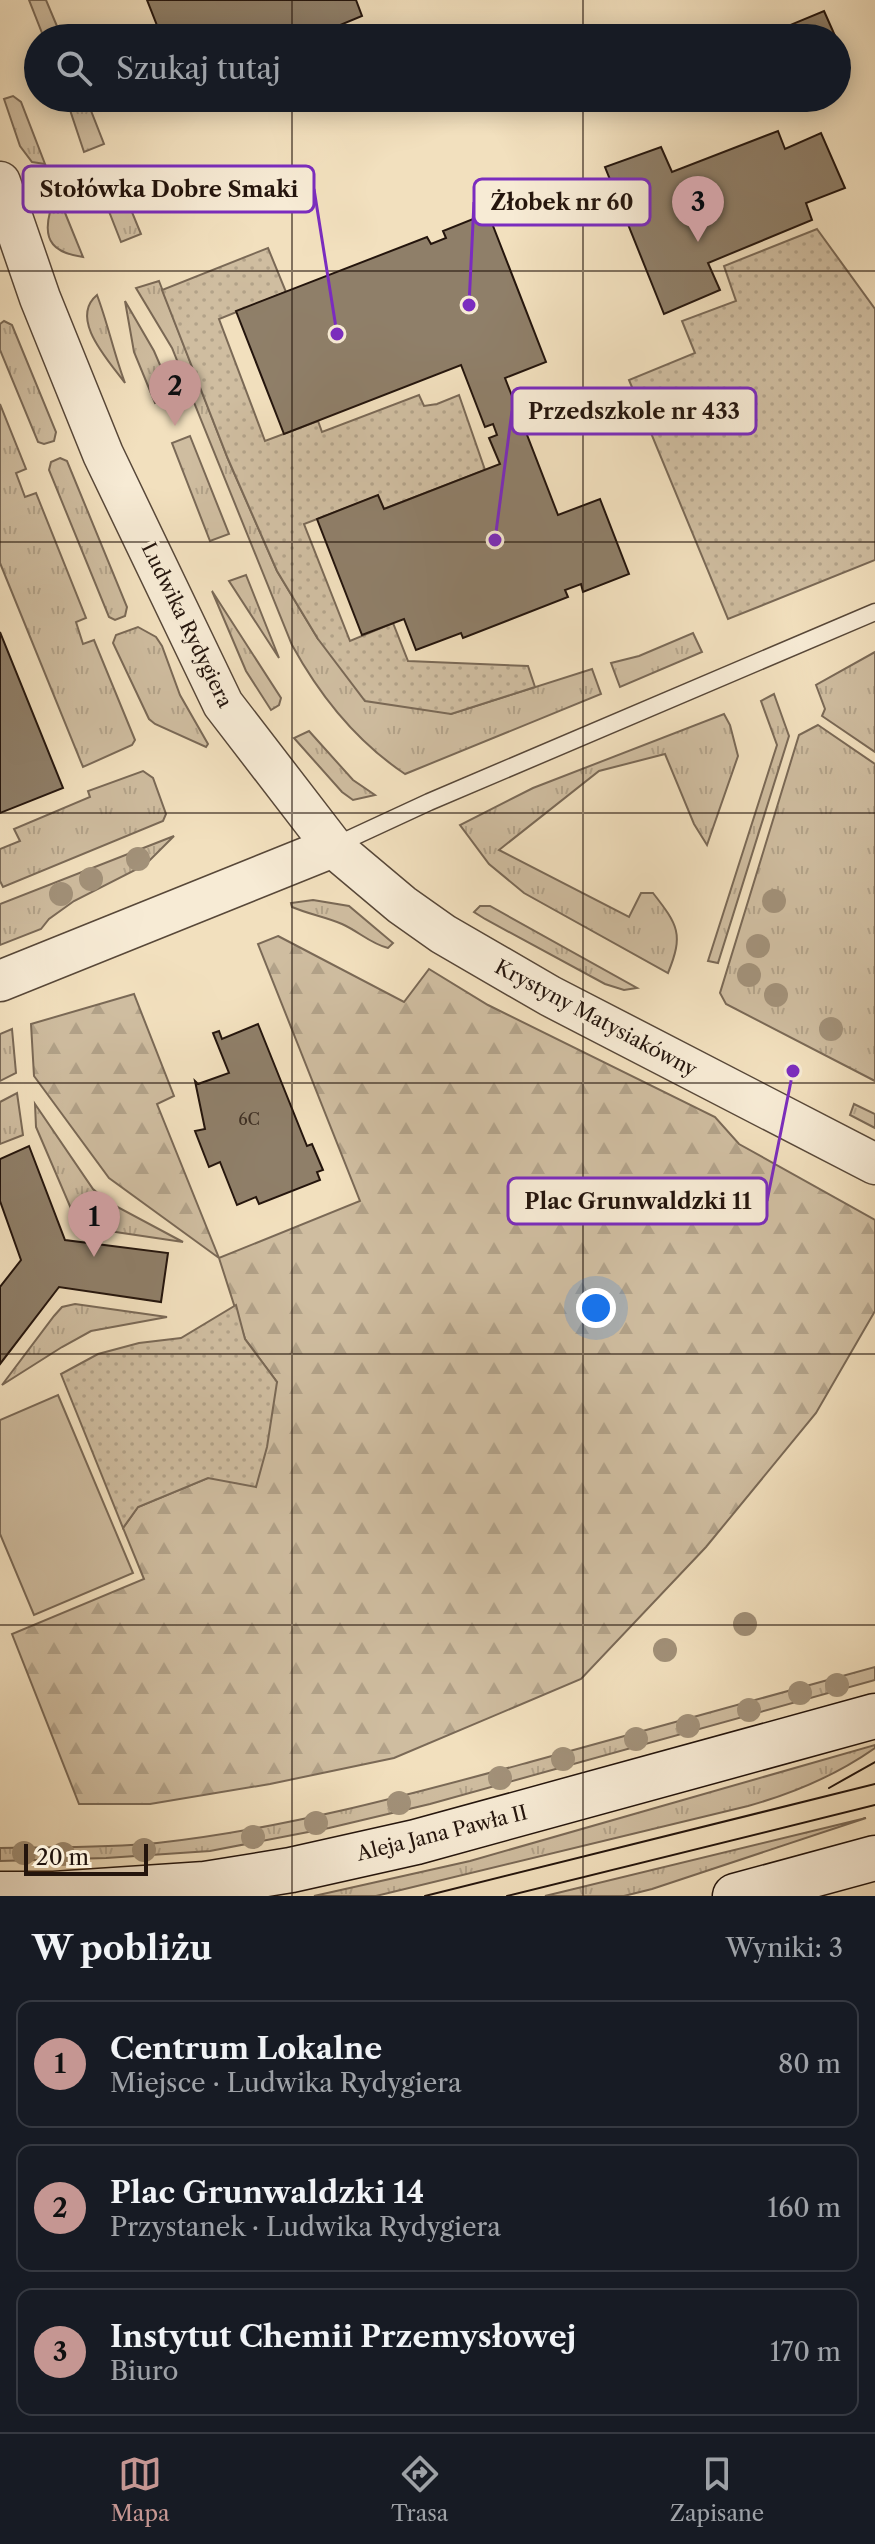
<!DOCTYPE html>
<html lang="pl">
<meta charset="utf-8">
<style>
body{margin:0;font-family:"Libre Caslon Text",serif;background:#20242c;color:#f1f3f6}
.scale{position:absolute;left:24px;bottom:20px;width:124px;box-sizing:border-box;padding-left:8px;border:4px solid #24150d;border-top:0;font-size:22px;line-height:28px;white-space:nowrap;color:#24150d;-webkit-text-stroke:6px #f7ebd5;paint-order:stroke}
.you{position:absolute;left:596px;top:1308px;width:28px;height:28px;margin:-20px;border:6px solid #fff;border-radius:50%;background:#1a73e8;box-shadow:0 0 0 12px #1a73e833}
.badge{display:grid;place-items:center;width:52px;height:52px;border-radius:50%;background:#c59692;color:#111;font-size:26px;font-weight:700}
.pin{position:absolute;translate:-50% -66px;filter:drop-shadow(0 2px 4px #0008)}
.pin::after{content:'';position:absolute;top:42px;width:28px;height:24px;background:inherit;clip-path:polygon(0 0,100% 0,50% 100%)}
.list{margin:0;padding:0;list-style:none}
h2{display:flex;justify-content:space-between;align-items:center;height:104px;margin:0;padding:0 32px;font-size:34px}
h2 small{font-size:26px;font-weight:400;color:#9ea1a6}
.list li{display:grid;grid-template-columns:52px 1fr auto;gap:24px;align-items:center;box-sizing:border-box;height:128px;margin:0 16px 16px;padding:0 16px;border:2px solid #363941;border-radius:16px}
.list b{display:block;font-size:30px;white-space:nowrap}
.list p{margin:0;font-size:26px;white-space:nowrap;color:#9ea1a6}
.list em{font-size:26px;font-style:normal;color:#9ea1a6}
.icon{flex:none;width:44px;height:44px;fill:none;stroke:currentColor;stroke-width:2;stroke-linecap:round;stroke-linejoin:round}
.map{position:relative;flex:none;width:875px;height:1896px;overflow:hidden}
.search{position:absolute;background:#171b24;box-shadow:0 4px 20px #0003;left:24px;right:24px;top:24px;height:88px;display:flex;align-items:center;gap:20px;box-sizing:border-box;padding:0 28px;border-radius:44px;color:#9ea1a6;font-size:30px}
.sheet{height:536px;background:#171b24}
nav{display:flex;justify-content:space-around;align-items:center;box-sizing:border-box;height:112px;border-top:2px solid #363941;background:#171b24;font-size:22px;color:#9ea1a6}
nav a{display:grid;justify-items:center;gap:4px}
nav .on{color:#c59692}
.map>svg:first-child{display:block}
.grass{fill:url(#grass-tufts);stroke:#7a6956;stroke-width:2}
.forest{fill:url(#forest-firs);stroke:#7a6956;stroke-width:2}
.park{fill:url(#park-dots);stroke:#7a6956;stroke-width:2}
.garden{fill:#cfbda0;stroke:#7a6956;stroke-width:2}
.building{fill:#8f7f69;stroke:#24150d;stroke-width:2}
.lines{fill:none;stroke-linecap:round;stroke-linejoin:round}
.service-casing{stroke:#584839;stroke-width:19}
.tertiary-casing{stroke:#584839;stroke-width:43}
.secondary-casing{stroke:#24150d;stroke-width:47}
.service{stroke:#f7ebd5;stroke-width:16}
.tertiary{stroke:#f7ebd5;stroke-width:40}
.secondary{stroke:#f7ebd5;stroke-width:44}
.tram{stroke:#24150d;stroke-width:2}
.tree{fill:#a29179}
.grid{fill:none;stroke:#24150d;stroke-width:2;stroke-opacity:0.55}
.labels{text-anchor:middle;stroke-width:7;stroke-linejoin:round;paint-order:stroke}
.number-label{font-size:16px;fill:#3f3024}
.street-label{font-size:20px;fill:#24150d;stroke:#f7ebd5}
.leader{fill:none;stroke:#7b2cbf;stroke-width:3}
.callout-dot{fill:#7b2cbf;stroke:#f7ebd5;stroke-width:3}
.callout{fill:#f7ebd5;stroke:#7b2cbf;stroke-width:3}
.callout-label{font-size:22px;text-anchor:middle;font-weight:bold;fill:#24150d}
</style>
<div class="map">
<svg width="875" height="1896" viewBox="0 0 875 1896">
<defs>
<pattern id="grass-tufts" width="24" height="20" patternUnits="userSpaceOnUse" patternTransform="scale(2)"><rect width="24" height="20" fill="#cfbda0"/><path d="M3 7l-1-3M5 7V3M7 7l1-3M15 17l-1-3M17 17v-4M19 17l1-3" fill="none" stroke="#b2a289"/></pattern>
<pattern id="forest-firs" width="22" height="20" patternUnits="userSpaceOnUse" patternTransform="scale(2)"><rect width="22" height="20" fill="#cfbda0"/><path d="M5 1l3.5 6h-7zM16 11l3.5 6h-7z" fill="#b2a289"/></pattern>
<pattern id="park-dots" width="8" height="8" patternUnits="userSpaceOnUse" patternTransform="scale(2)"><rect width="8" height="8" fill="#cfbda0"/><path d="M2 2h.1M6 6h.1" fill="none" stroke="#b2a289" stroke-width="1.8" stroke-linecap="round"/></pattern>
</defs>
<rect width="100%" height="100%" fill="#f2e0be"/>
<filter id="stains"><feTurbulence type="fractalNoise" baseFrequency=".0025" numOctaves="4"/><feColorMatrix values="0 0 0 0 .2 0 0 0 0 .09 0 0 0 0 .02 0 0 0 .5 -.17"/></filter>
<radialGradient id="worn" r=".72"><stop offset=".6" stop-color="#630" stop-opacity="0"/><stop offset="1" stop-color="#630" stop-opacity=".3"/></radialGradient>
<g class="grass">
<polygon points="29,0 46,0 62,38 44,38"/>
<polygon points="13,96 21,102 45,164 32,162 20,146 4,99"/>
<polygon points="66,98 86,98 104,144 84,152"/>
<polygon points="120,183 141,234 121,242 101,191"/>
<path d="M61,203L83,257C55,253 42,242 50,212Z"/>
<path d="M159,281L228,459L277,571L318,639L451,714L592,669L601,694L405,774C357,742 320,696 292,645L172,348L136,288Z"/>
<path d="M97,295C108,324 114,354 125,383C110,362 68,319 97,295Z"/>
<polygon points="125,301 154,351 173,395 155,403 134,352"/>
<polygon points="4,321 12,325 56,432 54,441 44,444 38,442 0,350 0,324"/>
<polygon points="0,404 26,469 16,473 25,497 36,493 86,618 76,622 83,644 94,640 135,740 132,745 83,767 0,563"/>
<polygon points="190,436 229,534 210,541 172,443"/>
<polygon points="60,458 67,461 127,607 125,616 115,620 109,617 49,470 51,462"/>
<polygon points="246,575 279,658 229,581"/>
<polygon points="212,591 281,698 279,705 271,710 246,671"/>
<polygon points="138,627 156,637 162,646 180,695 208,744 206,747 155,724 149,719 113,643 116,635"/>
<polygon points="693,633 702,652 620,687 611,663 639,656"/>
<polygon points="875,652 875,752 822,716 825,709 816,685"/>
<polygon points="774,694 789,736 718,963 708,961 777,745 761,701"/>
<path d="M724,714L730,725L738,756L707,845L694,824L665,754L599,771L499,850L629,917L641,893H653C678,925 684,934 668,973L524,893L489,864L460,825L533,788Z"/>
<polygon points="818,725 875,764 875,1081 726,1004 720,993 799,735"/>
<polygon points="309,731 353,780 375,795 353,800 342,792 294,738"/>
<polygon points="143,771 153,778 166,814 163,821 3,887 0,881 0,849 20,841 14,829 90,797 88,791"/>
<polygon points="174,836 145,865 74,901 49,919 41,929 0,945 0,904"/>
<path d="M313,900L349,906L393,943L388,948C371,944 358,931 342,924C326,917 308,914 292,907L291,903Z"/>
<polygon points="480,906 490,906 637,988 624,990 605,984 485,919 474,912"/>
<polygon points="12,1029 16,1073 0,1081 0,1034"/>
<polygon points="17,1093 23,1135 0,1144 0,1102"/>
<path d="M35,1104L93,1189L108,1202L183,1242L102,1230C89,1227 82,1221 72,1211L36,1127Z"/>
<polygon points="854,1104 875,1114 875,1128 850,1115"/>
<polygon points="75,1304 167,1317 91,1331 62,1347 2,1385 54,1316 62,1307"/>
<path d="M875,1667V1680L430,1804L329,1828L210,1851L106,1858L0,1861V1848C53,1847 105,1848 157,1843C284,1829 408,1795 530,1762C645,1730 760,1699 875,1667Z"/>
<path d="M875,1745V1748C835,1776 795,1793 748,1806L376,1896H314L470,1861Z"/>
<polygon points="866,1818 652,1889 624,1896 545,1896"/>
</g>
<polygon class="forest" points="278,936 404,1002 429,969 488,1005 715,1117 739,1144 875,1220 875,1311 816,1413 706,1547 581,1679 394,1758 270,1784 150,1804 79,1804 12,1634 144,1579 123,1528 138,1507 208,1478 277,1382 245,1339 219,1258 109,1178 34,1076 31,1024 134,994 174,1096 157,1104 219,1258 360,1201 258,944"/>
<g class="park">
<polygon points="817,229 875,309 875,560 728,619 629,380 695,353 682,321 736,301 724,266"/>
<polygon points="268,248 286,292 219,319 265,441 318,421 322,432 419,395 424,406 437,404 459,395 485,470 384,509 377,496 304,524 350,641 393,623 408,661 528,666 535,687 451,714 365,701 318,639 277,571 228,459 162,290"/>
<polygon points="236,1305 245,1339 277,1382 267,1447 256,1487 208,1478 138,1507 123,1528 61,1374 98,1354 139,1343 181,1338"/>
</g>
<polygon class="garden" points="58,1395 133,1573 34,1615 0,1534 0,1420"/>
<g class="building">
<polygon points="147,0 356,0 362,16 309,38 162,38"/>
<polygon points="824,11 836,38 759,38"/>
<polygon points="837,41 848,67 837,72"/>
<polygon points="778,131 785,149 821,133 845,188 806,203 812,220 708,263 720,290 664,314 605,167 661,147 672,172"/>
<polygon points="488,213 546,362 505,378 558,515 600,499 629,574 583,592 581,584 565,590 568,597 463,638 461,633 416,650 404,619 362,635 317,519 378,495 384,509 500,464 489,438 497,435 493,424 485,427 461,365 284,434 236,311 427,237 431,244 446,238 443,231"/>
<polygon points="0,632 63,788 0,813"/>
<polygon points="258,1024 307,1146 312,1144 323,1170 317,1172 320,1180 259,1204 256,1197 237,1205 220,1162 209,1167 195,1131 205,1129 195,1081 198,1084 229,1073 213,1033 219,1031 222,1039"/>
<polygon points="29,1146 65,1240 168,1253 161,1302 59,1287 0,1364 0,1287 21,1260 0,1201 0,1159"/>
</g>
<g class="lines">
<g class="service-casing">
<polyline id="service" points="334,846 429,802 875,612"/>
</g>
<g class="tertiary-casing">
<g id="tertiary">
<polyline points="0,182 40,298 103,454 223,704 333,847 402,905 443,934 550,996 875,1164"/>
<polyline points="0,981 333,847"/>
</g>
</g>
<g class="secondary-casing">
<g id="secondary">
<polyline points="0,1894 54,1894 205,1884 291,1870 416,1842 875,1716"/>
<polyline points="735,1896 875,1858"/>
</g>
</g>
<use href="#service" class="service"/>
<use href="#tertiary" class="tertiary"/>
<use href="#secondary" class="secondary"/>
<g class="tram">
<polyline points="829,1788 875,1762"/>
<polyline points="425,1896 875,1784"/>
<polyline points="507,1896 875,1805"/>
</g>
</g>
<g class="tree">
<circle cx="138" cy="859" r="12"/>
<circle cx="91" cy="879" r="12"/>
<circle cx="61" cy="894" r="12"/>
<circle cx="774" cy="901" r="12"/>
<circle cx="758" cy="946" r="12"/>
<circle cx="749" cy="975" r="12"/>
<circle cx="776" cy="995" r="12"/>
<circle cx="831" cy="1029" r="12"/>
<circle cx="745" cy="1624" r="12"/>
<circle cx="665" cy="1650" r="12"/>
<circle cx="837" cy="1685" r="12"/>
<circle cx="800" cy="1693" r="12"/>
<circle cx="749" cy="1710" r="12"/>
<circle cx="688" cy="1726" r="12"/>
<circle cx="636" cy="1739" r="12"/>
<circle cx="563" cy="1759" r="12"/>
<circle cx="500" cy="1778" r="12"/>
<circle cx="399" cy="1803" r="12"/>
<circle cx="316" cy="1823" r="12"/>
<circle cx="253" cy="1837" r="12"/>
<circle cx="144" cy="1850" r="12"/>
<circle cx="24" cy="1853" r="12"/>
<circle cx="63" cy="1854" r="12"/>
</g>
<path class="grid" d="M292,0V38M583,0V38M292,98V1896M583,98V1896M0,271H875M0,542H875M0,813H875M0,1083H875M0,1354H875M0,1625H875"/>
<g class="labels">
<g class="number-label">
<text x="249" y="1125">6C</text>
</g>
<g class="street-label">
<text transform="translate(187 625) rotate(64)" y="7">Ludwika Rydygiera</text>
<text transform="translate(596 1018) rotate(28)" y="7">Krystyny Matysiakówny</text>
<text transform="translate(442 1833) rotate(-14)" y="7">Aleja Jana Pawła II</text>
</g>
</g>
<path class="leader" d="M337 334L314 189M469 305L474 202M495 540L512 411M793 1071L767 1201"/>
<g class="callout-dot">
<circle cx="337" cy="334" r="8"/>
<circle cx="469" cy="305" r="8"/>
<circle cx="495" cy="540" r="8"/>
<circle cx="793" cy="1071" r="8"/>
</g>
<g class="callout">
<rect x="23" y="166" width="291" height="46" rx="8"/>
<rect x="474" y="179" width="176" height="46" rx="8"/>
<rect x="512" y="388" width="244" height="46" rx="8"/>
<rect x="508" y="1178" width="259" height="46" rx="8"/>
</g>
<g class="callout-label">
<text x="169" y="197">Stołówka Dobre Smaki</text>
<text x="562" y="210">Żłobek nr 60</text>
<text x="634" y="419">Przedszkole nr 433</text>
<text x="638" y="1209">Plac Grunwaldzki 11</text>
</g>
<rect width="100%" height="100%" filter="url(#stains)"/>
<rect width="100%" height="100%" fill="url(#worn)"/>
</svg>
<div class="scale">20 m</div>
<div class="you"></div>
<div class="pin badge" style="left:94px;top:1257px">1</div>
<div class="pin badge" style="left:175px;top:426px">2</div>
<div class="pin badge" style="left:698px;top:242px">3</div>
<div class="search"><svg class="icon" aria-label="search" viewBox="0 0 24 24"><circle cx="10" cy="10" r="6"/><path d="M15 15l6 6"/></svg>Szukaj tutaj</div>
</div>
<section class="sheet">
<h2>W pobliżu<small>Wyniki: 3</small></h2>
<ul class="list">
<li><span class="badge">1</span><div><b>Centrum Lokalne</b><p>Miejsce · Ludwika Rydygiera</p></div><em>80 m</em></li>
<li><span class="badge">2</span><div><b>Plac Grunwaldzki 14</b><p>Przystanek · Ludwika Rydygiera</p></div><em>160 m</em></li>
<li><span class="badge">3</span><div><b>Instytut Chemii Przemysłowej</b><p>Biuro</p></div><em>170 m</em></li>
</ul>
</section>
<nav>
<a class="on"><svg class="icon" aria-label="map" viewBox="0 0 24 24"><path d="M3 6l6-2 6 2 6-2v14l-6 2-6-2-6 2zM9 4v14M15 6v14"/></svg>Mapa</a>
<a><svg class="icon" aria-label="directions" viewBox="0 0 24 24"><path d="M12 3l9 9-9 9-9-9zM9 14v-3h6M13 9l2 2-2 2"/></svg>Trasa</a>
<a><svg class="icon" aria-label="saved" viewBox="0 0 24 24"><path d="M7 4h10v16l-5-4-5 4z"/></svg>Zapisane</a>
</nav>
